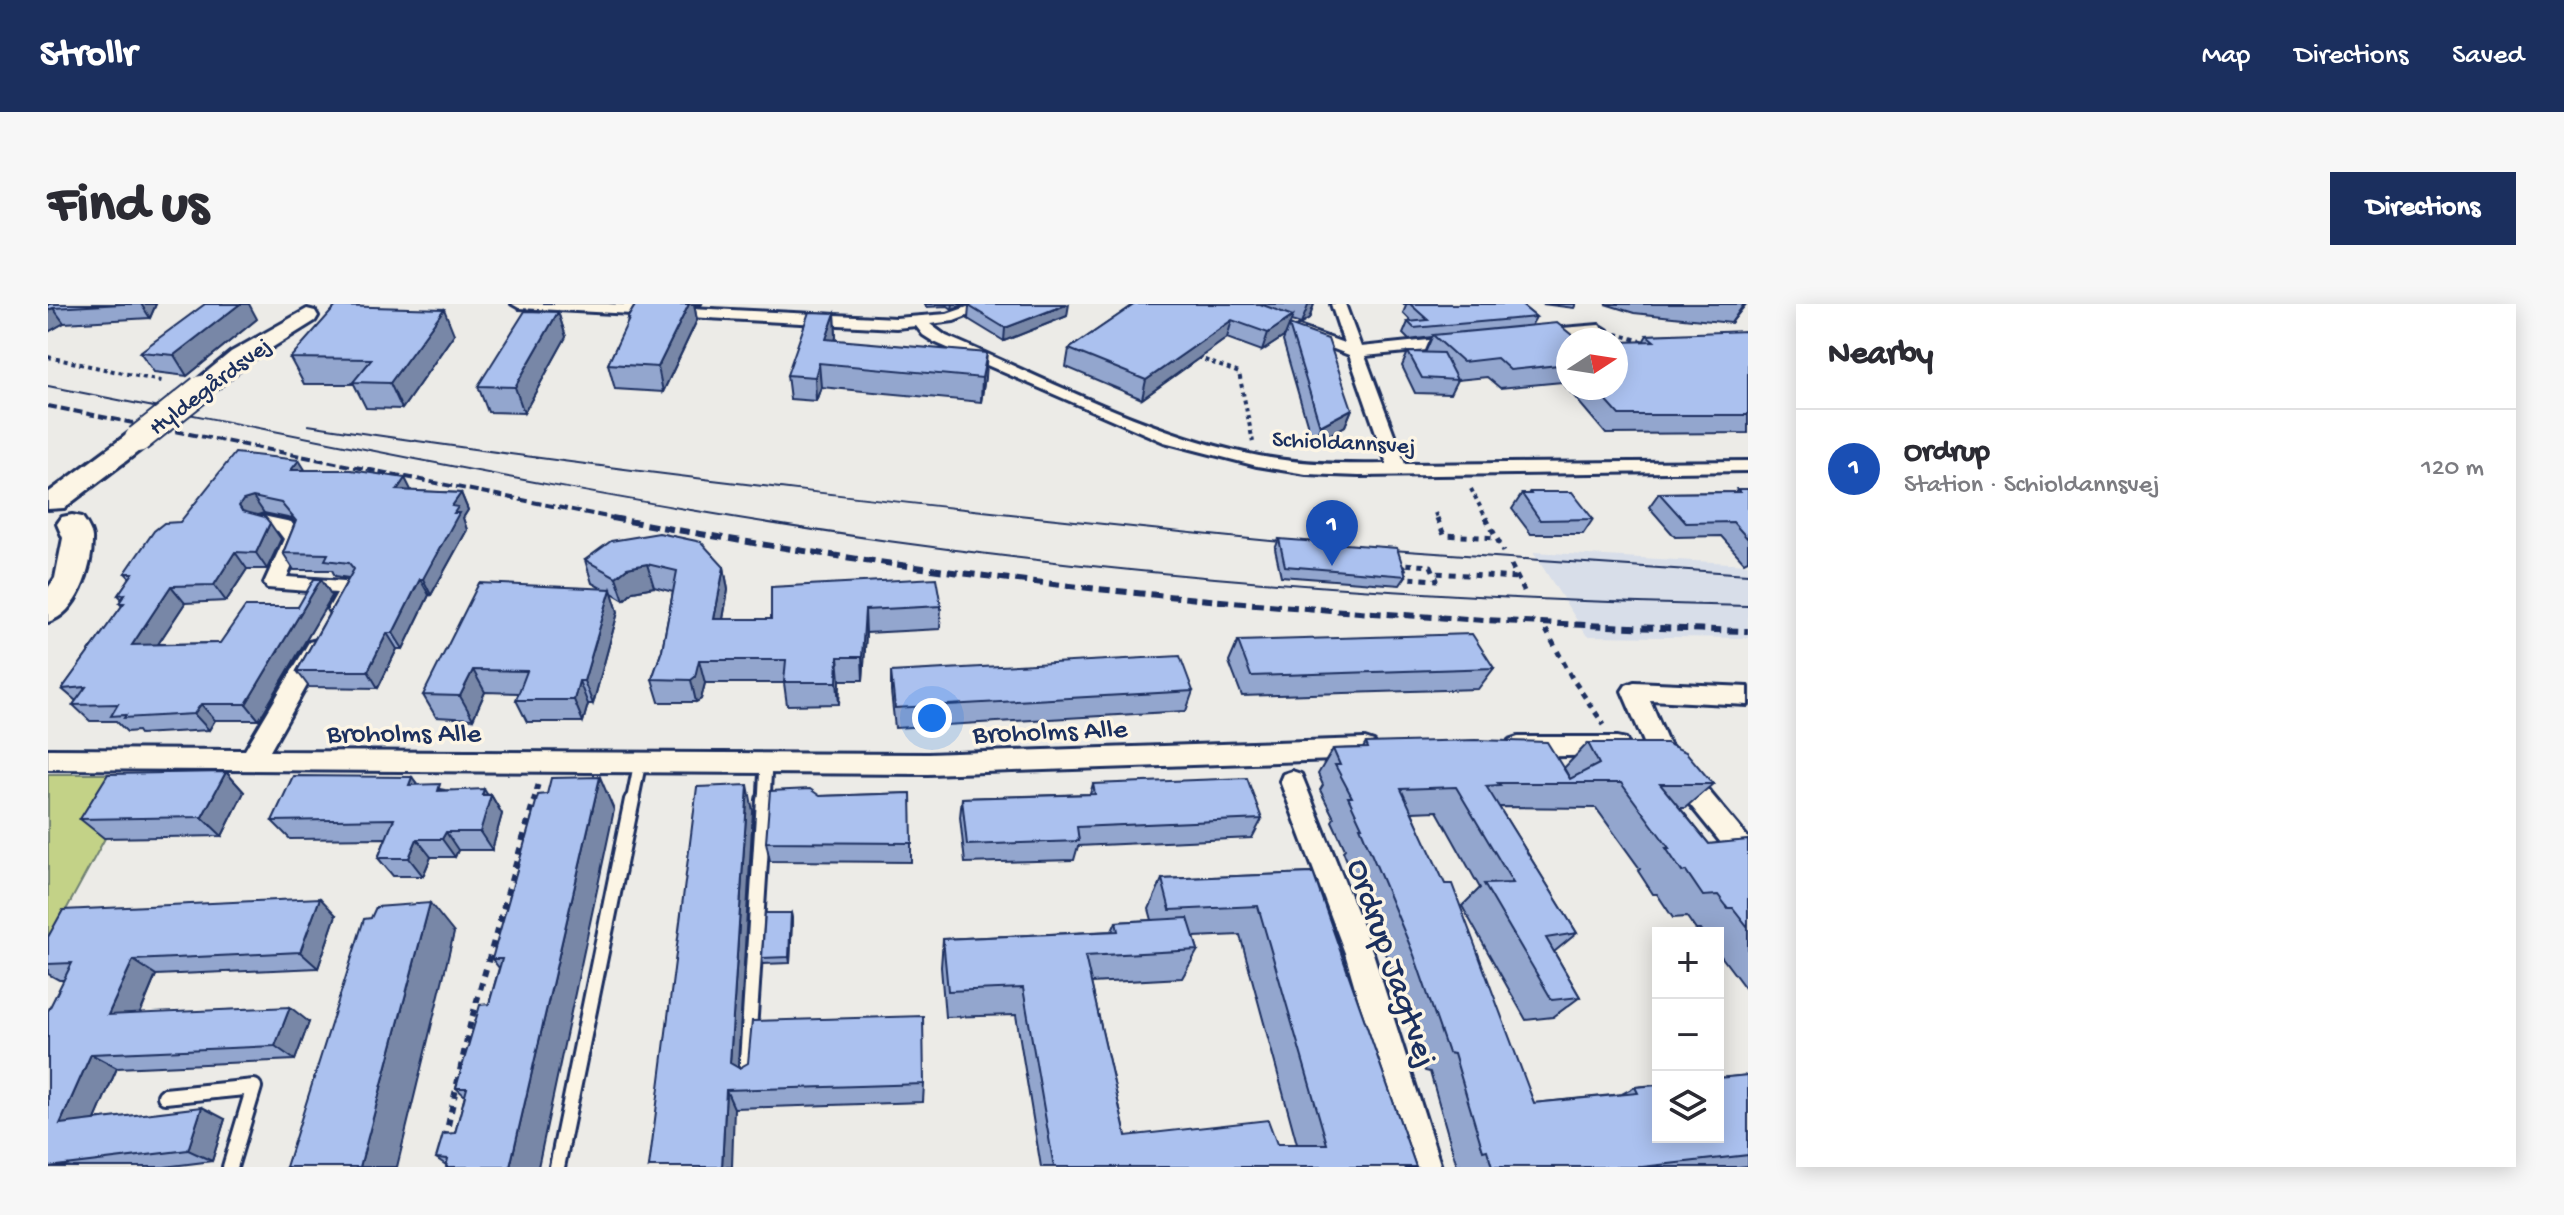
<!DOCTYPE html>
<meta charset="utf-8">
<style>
body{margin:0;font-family:"Gochi Hand",sans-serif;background:#f7f7f7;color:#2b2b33}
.controls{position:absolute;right:24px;bottom:24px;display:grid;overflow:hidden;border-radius:0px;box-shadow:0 4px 20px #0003}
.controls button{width:72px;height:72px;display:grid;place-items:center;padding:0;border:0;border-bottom:2px solid #e1e1e2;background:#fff;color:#2b2b33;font:40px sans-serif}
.compass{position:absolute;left:1508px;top:24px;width:72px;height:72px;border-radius:50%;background:#fff;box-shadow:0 4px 20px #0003;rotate:78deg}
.you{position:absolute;left:884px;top:414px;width:28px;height:28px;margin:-20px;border:6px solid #fff;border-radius:50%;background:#1a73e8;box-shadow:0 0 0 12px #1a73e833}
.badge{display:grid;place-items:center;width:52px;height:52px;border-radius:50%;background:#1b2f5e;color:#fff;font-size:26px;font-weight:700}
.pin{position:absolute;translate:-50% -66px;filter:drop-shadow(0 2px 4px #0008)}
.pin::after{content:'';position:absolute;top:42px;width:28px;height:24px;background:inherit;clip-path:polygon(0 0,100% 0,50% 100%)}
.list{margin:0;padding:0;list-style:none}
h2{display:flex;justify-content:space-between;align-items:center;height:104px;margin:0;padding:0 32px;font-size:34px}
h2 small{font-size:26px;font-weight:400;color:#7c7c81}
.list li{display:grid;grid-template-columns:52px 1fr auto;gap:24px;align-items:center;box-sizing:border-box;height:120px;padding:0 32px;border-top:2px solid #e1e1e2}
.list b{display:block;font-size:30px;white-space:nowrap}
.list p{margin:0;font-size:26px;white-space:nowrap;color:#7c7c81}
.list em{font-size:26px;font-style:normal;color:#7c7c81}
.icon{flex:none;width:44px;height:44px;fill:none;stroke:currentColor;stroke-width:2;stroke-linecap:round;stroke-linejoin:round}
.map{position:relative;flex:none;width:1700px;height:863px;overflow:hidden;border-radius:0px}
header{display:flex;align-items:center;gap:48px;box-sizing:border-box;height:112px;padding:0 40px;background:#1b2f5e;color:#fff}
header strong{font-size:38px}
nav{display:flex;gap:44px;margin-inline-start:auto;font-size:28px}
.intro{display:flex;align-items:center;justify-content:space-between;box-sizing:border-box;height:192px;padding:0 48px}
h1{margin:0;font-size:56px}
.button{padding:20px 36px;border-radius:0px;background:#1b2f5e;color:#fff;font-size:28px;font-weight:700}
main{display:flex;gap:48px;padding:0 48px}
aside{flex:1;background:#fff;border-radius:0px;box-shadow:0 4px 20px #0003}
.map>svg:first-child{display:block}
.built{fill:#d8dee9}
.green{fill:#c3d287;stroke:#6f8072;stroke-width:2}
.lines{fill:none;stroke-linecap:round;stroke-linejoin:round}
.lane-far1-casing{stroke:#1b2f5e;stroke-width:17}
.lane-casing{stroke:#1b2f5e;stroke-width:20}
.street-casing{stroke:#1b2f5e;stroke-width:6}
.secondary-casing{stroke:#1b2f5e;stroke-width:6}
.path-far2{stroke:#1b2f5e;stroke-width:4;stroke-dasharray:4 4;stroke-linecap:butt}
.path-far1{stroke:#1b2f5e;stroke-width:5;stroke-dasharray:6 6;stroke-linecap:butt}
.path{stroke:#1b2f5e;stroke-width:6;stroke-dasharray:7 7;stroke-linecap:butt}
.lane-far1{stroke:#fcf5e5;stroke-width:11}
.lane{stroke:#fcf5e5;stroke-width:14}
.street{fill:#fcf5e5;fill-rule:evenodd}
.secondary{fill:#fcf5e5;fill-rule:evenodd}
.tram{stroke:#1b2f5e;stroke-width:2}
.rail-far1{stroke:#1b2f5e;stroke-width:4;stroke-dasharray:9 4;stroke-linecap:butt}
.rail{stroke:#1b2f5e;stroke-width:6;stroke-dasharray:11 6;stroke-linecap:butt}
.secondary-bridge-casing{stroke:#1b2f5e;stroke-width:30;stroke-linecap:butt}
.secondary-bridge{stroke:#fcf5e5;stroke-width:26}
.wall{fill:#93a6ce;stroke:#1b2f5e;stroke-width:2;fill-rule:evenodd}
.shaded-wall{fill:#7887a7;stroke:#1b2f5e;stroke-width:2}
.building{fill:#abc1ef;stroke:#1b2f5e;stroke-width:2}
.labels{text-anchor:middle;stroke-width:7;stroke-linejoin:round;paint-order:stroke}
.far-street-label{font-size:24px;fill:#1b2f5e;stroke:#fcf5e5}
.street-label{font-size:28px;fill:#1b2f5e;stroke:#fcf5e5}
.near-street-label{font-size:34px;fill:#1b2f5e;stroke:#fcf5e5}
</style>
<header>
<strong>Strollr</strong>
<nav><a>Map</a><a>Directions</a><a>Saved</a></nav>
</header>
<div class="intro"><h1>Find us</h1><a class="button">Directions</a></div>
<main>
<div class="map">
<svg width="1700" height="863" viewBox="0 0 1700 863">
<rect width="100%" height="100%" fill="#ecebe7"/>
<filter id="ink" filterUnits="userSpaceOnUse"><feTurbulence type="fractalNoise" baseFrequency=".0125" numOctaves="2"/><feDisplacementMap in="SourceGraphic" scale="16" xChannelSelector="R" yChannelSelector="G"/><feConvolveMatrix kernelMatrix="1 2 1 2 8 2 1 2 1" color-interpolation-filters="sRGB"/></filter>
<g filter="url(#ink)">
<polygon class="built" points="1485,248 1700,260 1700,334 1539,332"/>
<polygon class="green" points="0,470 92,470 0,639"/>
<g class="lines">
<g class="lane-far1-casing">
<g id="lane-far1">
<polyline points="584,498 592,458"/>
<polyline points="716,498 718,459"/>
</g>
</g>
<g class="lane-casing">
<g id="lane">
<polyline points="698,773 716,496"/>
<polyline points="117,792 206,783 182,863"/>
<polyline points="509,863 584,496"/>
</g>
</g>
<g class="street-casing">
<g id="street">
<path d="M464,0H560L848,14L899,10L928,0H950L906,17L882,20L898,32C997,74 1105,132 1211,152C1253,160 1296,161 1339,160L1301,51L1243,28L1251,23L1296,39L1283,0H1297L1313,43L1410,33L1418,38L1410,43L1317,52L1357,160L1700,157V167L1311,172L1258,170L1209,162L1116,138L886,38L875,31L868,22L848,24L471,4Z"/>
<polygon points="1551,21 1559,26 1556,29 1490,36 1482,31 1490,26"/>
<polygon points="215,212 243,218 256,235 239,273 310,278 313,283 299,310 283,310 280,305 289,289 219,284 216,279 236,235 230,227 208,222 205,218 208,214"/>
<polygon points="269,336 277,338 280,344 222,447 880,450 1317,435 1326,438 1329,445 1326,452 1317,455 880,470 0,465 0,445 197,446 261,338"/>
<polygon points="1586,378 1700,383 1700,401 1602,396 1620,438 1700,534 1700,564 1691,561 1601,450 1574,387 1578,381"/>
<polygon points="1470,433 1569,433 1578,435 1581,442 1578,449 1569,451 1470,453 1461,450 1458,443 1461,436"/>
<polygon points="1244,467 1253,470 1256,477 1325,649 1393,863 1359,863 1297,649 1232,477 1235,470"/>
</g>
</g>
<g class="secondary-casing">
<g id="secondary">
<polygon points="259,5 267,7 270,12 267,17 201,58 162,90 144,90 140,85 144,80 183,48"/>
<polygon points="90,127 99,129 103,135 99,141 16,204 0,205 0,189 81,129"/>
<path d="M24,211L34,213C39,220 45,229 44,237C44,265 29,310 0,318V284L7,274L15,234L9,220L14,213Z"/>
</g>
</g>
<g class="path-far2">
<polyline points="1568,30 1601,39"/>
<polyline points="0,53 117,78"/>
<polyline points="1149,53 1191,69 1205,138"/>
<polyline points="1423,185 1439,216"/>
<polyline points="1387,209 1390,216"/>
</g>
<g class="path-far1">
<polyline points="1389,214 1396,231 1449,234"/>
<polyline points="1438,214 1456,248"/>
<polyline points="1463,261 1476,287"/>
<polyline points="1354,267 1359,274 1389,276 1386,269"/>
<polyline points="1357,267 1354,260 1383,262 1386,269 1470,274"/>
<polyline points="1498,326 1524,374 1556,421"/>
<polyline points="485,498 490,481"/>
</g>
<polyline class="path" points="397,835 422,721 486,496"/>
<use href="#lane-far1" class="lane-far1"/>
<use href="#lane" class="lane"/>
<use href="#street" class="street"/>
<use href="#secondary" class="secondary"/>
<g class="tram">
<path d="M0,82C279,137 558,197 840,237C1125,277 1412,296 1700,302"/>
<path d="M260,121C590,171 921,207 1253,240"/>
<polyline points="1329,245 1700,270"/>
</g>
<polyline class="rail-far1" points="0,102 575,216"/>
<path class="rail" d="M564,214C939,285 1319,316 1700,327"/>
<g class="secondary-bridge-casing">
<polyline id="secondary-bridge" points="90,135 153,85"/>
</g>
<use href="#secondary-bridge" class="secondary-bridge"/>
</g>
<g class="wall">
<polygon points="0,0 108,0 102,14 16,19 0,28"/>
<polygon points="588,0 654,0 653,2 646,1 649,16 615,88 567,85 560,60 580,19 579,15"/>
<polygon points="877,0 919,0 904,5 900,2 878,3"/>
<polygon points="1087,0 1266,0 1261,15 1253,20 1243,17 1242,21 1304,105 1297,122 1265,140 1235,37 1237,32 1214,47 1179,34 1094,95 1018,63 1021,45"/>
<polygon points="1355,0 1472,0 1488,13 1483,22 1520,36 1520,84 1568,84 1599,31 1700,29 1700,129 1558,130 1514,78 1452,84 1439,73 1409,76 1402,90 1367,89 1354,62 1360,48 1377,49 1384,33 1361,36 1355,30 1360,18 1364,18 1355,9 1358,2"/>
<polygon points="1494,0 1528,0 1526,4"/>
<polygon points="1557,0 1698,0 1683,19 1586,9"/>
<polygon points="921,2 1019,12 956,37 920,15"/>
<polygon points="510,8 518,33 476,109 440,108 430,82"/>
<polygon points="787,9 788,33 787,36 937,73 933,98 773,83 768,97 742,95 739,71"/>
<polygon points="209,15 139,72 106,68 92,48"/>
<polygon points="406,30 354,105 318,104 306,80 256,80 242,54"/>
<polygon points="257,166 363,187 413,189 420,206 415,214 419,226 383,291 381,291 355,345 349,345 330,384 261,383 249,367 301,274 287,272 284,266 246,266 235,249 247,219 244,215 216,209 209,211 233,235 219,265 199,265 178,297 137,299 110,340 172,339 250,303 273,275 284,292 211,416 167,416 161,426 92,430 90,427 79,428 68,417 42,417 25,401 28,397 14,385 74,302 71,299 74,295 70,291 82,274 77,269 132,218"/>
<polygon points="1689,185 1700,185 1700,256 1696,258 1673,232 1627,233 1601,203 1611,189 1687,188"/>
<polygon points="1482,188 1545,215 1535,230 1483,230 1464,205 1474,190 1480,190"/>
<polygon points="1231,235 1358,272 1352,281 1233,272 1227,245"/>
<polygon points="537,256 676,263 680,286 675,315 723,315 723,283 893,302 892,325 818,329 815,376 792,376 791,400 739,401 736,379 657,379 653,395 648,398 611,398 604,375 614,346 625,288 606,283 585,287 576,296 564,289 570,308 545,400 540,400 535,418 479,418 468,396 471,389 437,388 425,415 388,413 375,391 555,285 544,279"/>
<polygon points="1190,337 1446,364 1430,385 1194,392 1181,358"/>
<polygon points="843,368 1145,387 1138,407 847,424 843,388"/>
<polygon points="1318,439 1522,475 1516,464 1540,439 1665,480 1637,504 1632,504 1661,540 1700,536 1700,688 1670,648 1670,629 1655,629 1653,626 1648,626 1639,613 1625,614 1609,590 1605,590 1590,567 1592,565 1548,504 1451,503 1529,629 1506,648 1532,693 1505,713 1478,716 1414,602 1432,584 1389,507 1364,508 1486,799 1574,790 1587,783 1700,771 1700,862 1690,863 1413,863 1412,861 1409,862 1382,768 1377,767 1346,671 1295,547 1297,545 1284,517 1286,514 1272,486 1275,481 1270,470 1285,445 1315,444"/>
<polygon points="178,468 196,488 174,532 56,534 32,515"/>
<polygon points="364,473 370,481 397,486 443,491 454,510 444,546 410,546 407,553 383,553 375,572 345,572 330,554 338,534 242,535 224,517"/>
<polygon points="1045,480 1214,515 1204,534 1030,542 1026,556 917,559 912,513 914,494 1042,490"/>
<polygon points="863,489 863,558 722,557 718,538 772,492"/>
<polygon points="566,506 398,861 388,854 407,829 417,792 408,784 441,700 451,664 444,655"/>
<polygon points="705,507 690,764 876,780 875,798 686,804 601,863"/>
<path d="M1265,569L1368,863H993L968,711L897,713L893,663L895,635L1064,627L1068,618L1104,616L1101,605L1114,575ZM1192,631L1249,840H1229L1078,832L1043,679L1134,674L1150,646L1146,633Z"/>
<polygon points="743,609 744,615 742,659 715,660 714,654"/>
<polygon points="288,611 270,664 108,671 92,710 261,718 247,756 69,764 47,815 177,815 164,857 116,863 0,863 16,676 11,676 0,670 0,633"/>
</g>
<g class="shaded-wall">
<polygon points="93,0 108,0 102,14"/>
<polygon points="192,0 201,0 209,15 139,72 126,51"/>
<polygon points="641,0 646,0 649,16 615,88 610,63"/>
<polygon points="905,0 919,0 904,5"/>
<polygon points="1021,0 1019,12 956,37 957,24"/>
<polygon points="1263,0 1266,0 1261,15 1253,20 1260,2"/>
<polygon points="1696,0 1698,0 1683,19"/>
<polygon points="5,4 16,19 0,28 0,6"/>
<polygon points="396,5 406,30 354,105 342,79"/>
<polygon points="510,8 518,33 476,109 467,83"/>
<polygon points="787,9 788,33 780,59 778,35"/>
<polygon points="1245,12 1237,32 1214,47 1220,29"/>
<polygon points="1184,16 1179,34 1094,95 1098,76"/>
<polygon points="939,49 937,73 933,98 934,74"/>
<polygon points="771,59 773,83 768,97 767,73"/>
<polygon points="1304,105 1297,122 1265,140 1272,122"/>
<polygon points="251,156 261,172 243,166"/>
<polygon points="357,174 365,190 349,186"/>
<polygon points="413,189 420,206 415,214 419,226 383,291 375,275 404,202"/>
<polygon points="205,193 216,209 206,212 202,218 191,202 195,196"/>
<polygon points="222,219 233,235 219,265 208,249"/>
<polygon points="187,248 199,265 178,297 166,281"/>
<polygon points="599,260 606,283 585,287 576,296 568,273 579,264"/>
<polygon points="676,263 680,286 671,338 666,315"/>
<polygon points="273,275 284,292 211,416 198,400"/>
<polygon points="372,275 381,291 355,345 345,329"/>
<polygon points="123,282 137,299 99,357 84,341"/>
<polygon points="563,285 570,308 545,400 536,377"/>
<polygon points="817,306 818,329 815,376 814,353"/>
<polygon points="339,329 349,345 330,384 320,367"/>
<polygon points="790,353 792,376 791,400 789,378"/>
<polygon points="651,356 657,379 653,395 648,398 643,376"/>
<polygon points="425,366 437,388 425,415 412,392"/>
<polygon points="531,377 540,400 535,418 526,396"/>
<polygon points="153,400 167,416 161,426 146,410"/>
<polygon points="178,468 196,488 174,532 154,513"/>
<polygon points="364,473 378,492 361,481"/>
<polygon points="552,473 566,506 490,863 462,863"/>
<polygon points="700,481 705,507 689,778 682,759"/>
<polygon points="436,485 442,495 443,491 454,510 444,546 432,528 434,491"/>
<polygon points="398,528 410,546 407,553 394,535"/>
<polygon points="369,535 383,553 375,572 361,554"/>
<polygon points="272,594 288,611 270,664 252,648"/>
<polygon points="382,599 406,629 349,863 312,863"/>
<polygon points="743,609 744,615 742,659 741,653"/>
<polygon points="85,656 108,671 85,726 60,711"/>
<polygon points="242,703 261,718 247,756 227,742"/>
<polygon points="43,750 69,764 40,832 12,820"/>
<polygon points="678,786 686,804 684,863 674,863"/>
<polygon points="154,803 177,815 164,857 140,846"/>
</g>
<g class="building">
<polygon points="0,0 74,0 5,4 0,6"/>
<polygon points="157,0 192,0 126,51 92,48"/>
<polygon points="588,0 641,0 610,63 560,60 581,15 579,15"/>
<polygon points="925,0 1019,0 957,24 921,2"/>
<polygon points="1087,0 1212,0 1245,12 1220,29 1184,16 1098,76 1021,45"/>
<polygon points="1362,0 1472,0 1488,13 1366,24 1360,18 1380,16"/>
<polygon points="288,2 396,5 342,79 305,78 324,55 242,54"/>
<polygon points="477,7 510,8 467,83 430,82"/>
<polygon points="761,8 787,9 778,35 939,49 934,74 771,59 767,73 739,71"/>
<polygon points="1509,19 1530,36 1520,36 1520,60 1462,66 1449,54 1415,58 1385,31"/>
<polygon points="1241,21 1280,35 1304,105 1272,122"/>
<polygon points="1698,27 1700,29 1700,111 1571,111 1547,84 1568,84 1568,38 1606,37 1599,31"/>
<polygon points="1360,48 1395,49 1409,76 1374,74"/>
<polygon points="187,149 251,156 243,166 303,166 357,174 349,186 413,189 404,202 410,203 406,209 411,209 375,275 372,275 345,329 339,329 320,367 249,367 306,265 301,259 277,256 280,250 235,249 248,217 233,199 205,193 195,196 191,202 194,207 217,213 222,219 208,249 187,248 166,281 123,282 84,341 172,339 197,303 250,303 266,275 273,275 198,400 153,400 146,410 76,414 78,411 63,412 70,400 25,401 38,383 14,385 76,299 71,299 77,290 70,291 85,269 77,269 106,227 116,219 132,218"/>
<polygon points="1689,185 1700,185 1700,235 1685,218 1638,219 1611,189 1692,188"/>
<polygon points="1482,188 1524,188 1545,215 1492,216 1474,190 1483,190"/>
<polygon points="611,229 653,238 676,263 666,315 723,315 723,283 888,274 893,302 817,306 814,353 790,353 789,378 736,378 738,356 651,356 647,373 643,376 604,375 614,346 629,267 599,260 579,264 568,273 537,256 563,237"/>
<polygon points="1231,235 1349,244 1358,272 1237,262"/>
<polygon points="431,279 563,285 536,377 531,377 526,396 468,396 479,367 425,366 412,392 375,391"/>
<polygon points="1424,330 1446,364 1203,372 1190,337"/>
<polygon points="1132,352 1145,387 847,404 843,368"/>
<polygon points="1427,436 1499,438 1522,475 1551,460 1540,439 1618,439 1638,448 1665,480 1612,480 1661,540 1700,536 1700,623 1685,604 1680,604 1670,591 1655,592 1638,567 1634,568 1618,544 1621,544 1573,479 1450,479 1452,481 1438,482 1529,629 1498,634 1532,693 1504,696 1436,580 1465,579 1408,483 1353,485 1397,580 1404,580 1486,799 1590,789 1587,783 1610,781 1610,833 1670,833 1670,774 1700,771 1700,851 1594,863 1444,863 1439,846 1435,847 1406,750 1400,749 1366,651 1312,523 1314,523 1300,493 1304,493 1287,461 1292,461 1285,445 1320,444 1318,439"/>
<polygon points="178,468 154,513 32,515 60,470"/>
<polygon points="245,472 364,473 361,481 392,480 390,487 436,485 434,491 443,491 432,528 398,528 394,535 369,535 361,554 330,554 346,515 224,517"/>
<polygon points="552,473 462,863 398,863 400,855 388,854 395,830 407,829 419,784 408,784 432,701 441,700 454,655 444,655 490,491 499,490 503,474"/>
<polygon points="1199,474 1214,515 1029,523 1031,537 919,541 914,494 1047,490 1045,480"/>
<polygon points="700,481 682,759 691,764 700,759 704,717 875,712 876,780 678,786 674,863 601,863 649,483"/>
<polygon points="762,485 772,492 863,489 864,539 718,538 722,487"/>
<polygon points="1265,569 1368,863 1006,863 975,684 900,687 895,635 1070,627 1068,618 1140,614 1150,646 1037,652 1078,832 1220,816 1229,840 1279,840 1210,602 1122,606 1114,575"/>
<polygon points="272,594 252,648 85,656 60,711 242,703 227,742 43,750 12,820 154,803 140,846 0,863 0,707 24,659 0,660 0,633 15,606"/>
<polygon points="382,599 312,863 238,863 316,615 323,614 328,603"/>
<polygon points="717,609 743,609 741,653 714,654"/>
</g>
</g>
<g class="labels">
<g class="far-street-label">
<text transform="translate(161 81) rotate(-37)" y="8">Hyldegårdsvej</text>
<text transform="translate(1296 137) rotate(3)" y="8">Schioldannsvej</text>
</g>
<g class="street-label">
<text transform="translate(1002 425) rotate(-2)" y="10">Broholms Alle</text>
<text x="356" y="437">Broholms Alle</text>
</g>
<g class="near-street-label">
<text transform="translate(1347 658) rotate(71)" y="12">Ordrup Jagtvej</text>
</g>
</g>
</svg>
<div class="controls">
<button>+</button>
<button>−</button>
<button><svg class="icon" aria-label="layers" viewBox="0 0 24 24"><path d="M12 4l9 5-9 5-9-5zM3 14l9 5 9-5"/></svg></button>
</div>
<svg class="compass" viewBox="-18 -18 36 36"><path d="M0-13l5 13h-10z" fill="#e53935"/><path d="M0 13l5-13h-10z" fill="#7c7c81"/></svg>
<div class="you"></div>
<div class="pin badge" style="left:1284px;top:262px;background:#1a4fb4">1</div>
</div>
<aside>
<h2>Nearby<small></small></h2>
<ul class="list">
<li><span class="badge" style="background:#1a4fb4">1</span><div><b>Ordrup</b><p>Station · Schioldannsvej</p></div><em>120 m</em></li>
</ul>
</aside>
</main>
